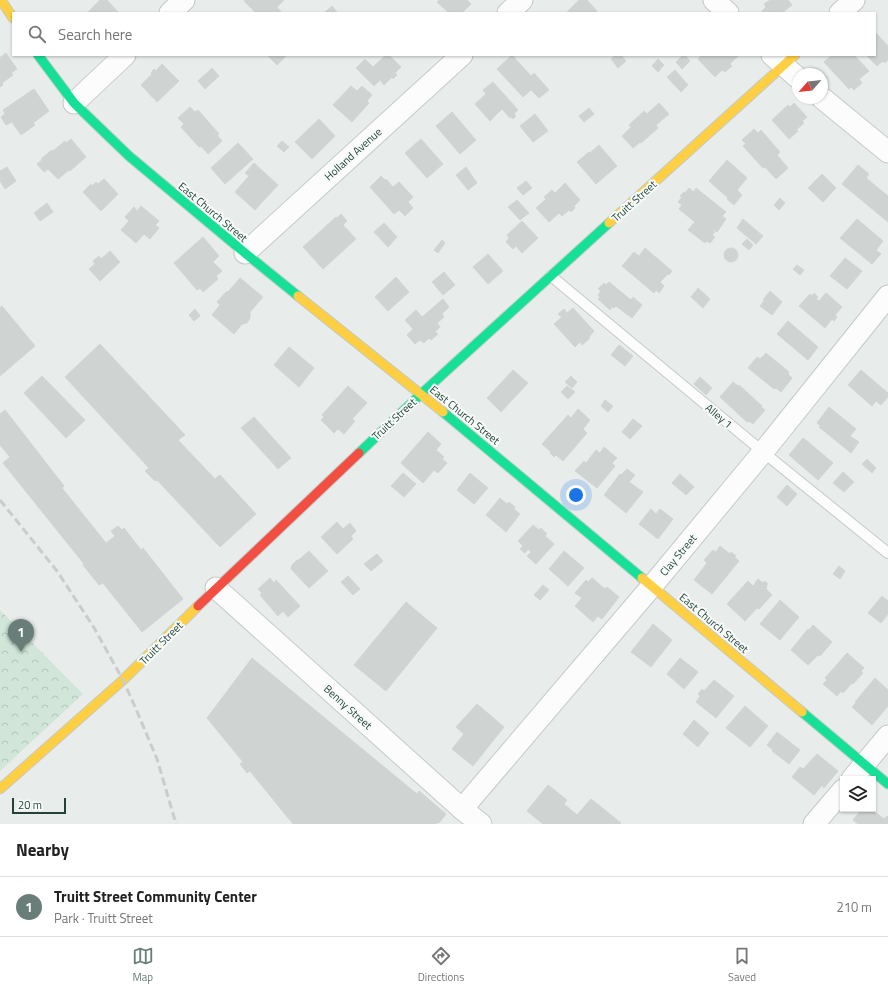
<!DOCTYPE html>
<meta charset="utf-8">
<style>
body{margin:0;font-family:"Titillium Web",sans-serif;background:#f2f2f2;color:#222}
.controls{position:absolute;right:12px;bottom:12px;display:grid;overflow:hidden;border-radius:0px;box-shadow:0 1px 3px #0004}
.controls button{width:36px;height:36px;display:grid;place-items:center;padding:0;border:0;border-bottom:1px solid #e0e0e0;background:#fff;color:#222;font:20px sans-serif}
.compass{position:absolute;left:792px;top:68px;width:36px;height:36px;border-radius:50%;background:#fff;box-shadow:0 1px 3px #0004;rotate:242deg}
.scale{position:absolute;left:12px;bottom:10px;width:54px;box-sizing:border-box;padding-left:4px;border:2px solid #24423a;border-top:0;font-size:11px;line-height:14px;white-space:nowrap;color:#24423a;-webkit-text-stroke:3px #f7fbf9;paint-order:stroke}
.you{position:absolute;left:576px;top:495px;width:14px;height:14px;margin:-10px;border:3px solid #fff;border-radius:50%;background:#1a73e8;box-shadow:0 0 0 6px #1a73e833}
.badge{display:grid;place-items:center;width:26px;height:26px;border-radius:50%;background:#697e78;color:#fff;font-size:13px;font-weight:700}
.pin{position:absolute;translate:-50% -33px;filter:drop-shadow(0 1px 2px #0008)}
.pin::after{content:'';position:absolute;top:21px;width:14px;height:12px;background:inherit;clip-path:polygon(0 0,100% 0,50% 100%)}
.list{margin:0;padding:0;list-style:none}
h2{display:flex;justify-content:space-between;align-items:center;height:52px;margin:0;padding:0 16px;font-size:17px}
h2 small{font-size:13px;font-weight:400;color:#767676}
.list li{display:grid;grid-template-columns:26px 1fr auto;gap:12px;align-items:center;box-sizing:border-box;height:60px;padding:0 16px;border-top:1px solid #e0e0e0}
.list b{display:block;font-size:15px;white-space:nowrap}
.list p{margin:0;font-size:13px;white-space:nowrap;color:#767676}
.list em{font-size:13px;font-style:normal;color:#767676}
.icon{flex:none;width:22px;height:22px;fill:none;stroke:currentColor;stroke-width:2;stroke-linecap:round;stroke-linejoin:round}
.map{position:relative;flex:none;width:888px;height:824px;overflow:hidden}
.search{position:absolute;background:#fff;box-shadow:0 1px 3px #0004;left:12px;right:12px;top:12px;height:44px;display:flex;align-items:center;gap:10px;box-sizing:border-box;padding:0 14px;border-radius:0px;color:#767676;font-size:15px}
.sheet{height:112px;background:#fff}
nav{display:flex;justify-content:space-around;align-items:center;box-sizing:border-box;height:56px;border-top:1px solid #e0e0e0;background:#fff;font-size:11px;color:#767676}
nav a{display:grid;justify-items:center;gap:2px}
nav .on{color:#697e78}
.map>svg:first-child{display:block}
.forest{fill:url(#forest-crowns)}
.building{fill:#cfd4d2;stroke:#d1d6d4}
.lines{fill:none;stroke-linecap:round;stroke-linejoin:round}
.lane-casing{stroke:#c5cac8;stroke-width:12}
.street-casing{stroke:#c5cac8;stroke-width:23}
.fast-casing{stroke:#c3cbc8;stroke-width:11}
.slow-casing{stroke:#c3cbc8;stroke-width:11}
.jam-casing{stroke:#c3cbc8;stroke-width:11}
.lane{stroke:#fcfcfc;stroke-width:10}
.street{stroke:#fcfcfc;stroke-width:21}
.fast{stroke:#16e098;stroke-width:9}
.slow{stroke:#ffcf43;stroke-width:9}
.jam{stroke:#f24e42;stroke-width:9}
.rail{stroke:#c9cdcc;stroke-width:3;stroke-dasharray:8 4;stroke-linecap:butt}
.labels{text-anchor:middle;stroke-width:4;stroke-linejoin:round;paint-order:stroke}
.street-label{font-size:11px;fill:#24423a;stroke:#f7fbf9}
</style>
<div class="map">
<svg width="888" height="824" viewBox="0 0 888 824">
<defs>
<pattern id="forest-crowns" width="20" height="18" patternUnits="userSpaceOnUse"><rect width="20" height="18" fill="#d1e6d8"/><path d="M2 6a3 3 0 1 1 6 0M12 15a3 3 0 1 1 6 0" fill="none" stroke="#b3c6ba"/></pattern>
</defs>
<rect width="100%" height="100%" fill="#e8edeb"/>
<polygon class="forest" points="0,610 83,694 0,771"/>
<g class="building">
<polygon points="100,0 107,0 119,13 87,13"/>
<polygon points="245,0 284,0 277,7 282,13 256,13 244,1"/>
<polygon points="439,0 467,0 471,4 462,13 449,13 437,2"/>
<polygon points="579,0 587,0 597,11 595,13 568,13 567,12"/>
<polygon points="770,0 788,0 792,5 782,13 763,13 762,11 766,7 764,4"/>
<polygon points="332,6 337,12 336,13 326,13 325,12"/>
<polygon points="875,32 888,46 888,60 885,63 883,61 877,66 866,55 875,55"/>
<polygon points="6,53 17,69 11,73 13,75 2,83 3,85 0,87 0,57 1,57"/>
<polygon points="267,55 287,55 277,65"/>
<polygon points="386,55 389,55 401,67 395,73 397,75 393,79 392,77 384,85 380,80 374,86 356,68 365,59 373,67"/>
<polygon points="512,55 531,76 534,73 549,90 539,98 531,90 523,97 497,69"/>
<polygon points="616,55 621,55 626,61 618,68 611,59"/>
<polygon points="683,55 685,55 690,61 682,69 676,62"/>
<polygon points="702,55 739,55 730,64 732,66 725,72 722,70 715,77 698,59"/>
<polygon points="832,55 854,55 869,71 859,79 862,83 854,90 851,87 849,89 824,62"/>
<polygon points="658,59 664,65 658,72 652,66"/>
<polygon points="162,64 179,81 157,102 141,85 152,74 151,73 154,69 156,71"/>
<polygon points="212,68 219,76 205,89 198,81"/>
<polygon points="675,70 688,85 681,92 667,77"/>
<polygon points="493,82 518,110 514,114 516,116 513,119 511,117 510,118 502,109 490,121 475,104 486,94 483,90"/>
<polygon points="351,86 357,91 362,86 372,95 367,101 369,103 352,122 333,105"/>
<polygon points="34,89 49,111 33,123 35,125 21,135 12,122 6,125 1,117 5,114 3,110"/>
<polygon points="659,103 669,114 656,125 658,128 641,143 640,142 633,148 622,136 631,127 629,125 644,111 647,114"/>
<polygon points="794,103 807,117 802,121 804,123 796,130 798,131 789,139 772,120 788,105 790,107"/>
<polygon points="190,107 195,112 198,110 219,134 217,135 222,141 208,154 201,146 199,147 181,127 184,124 178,118"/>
<polygon points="589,108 594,114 584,122 579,116"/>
<polygon points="452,112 476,140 460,154 436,126"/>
<polygon points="535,114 548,131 533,142 520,126"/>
<polygon points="319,119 335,136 312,159 295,142"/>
<polygon points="754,129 758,133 761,130 780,152 777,155 788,168 776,179 765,167 763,168 743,146 746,144 742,140"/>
<polygon points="71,139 86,157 70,171 69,170 58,179 48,169 44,172 37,164 42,160 41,159 52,150 53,151 65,141 66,143"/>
<polygon points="421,139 443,164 427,178 405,153"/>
<polygon points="282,141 289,147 284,152 277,146"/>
<polygon points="238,143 253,159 225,184 211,168"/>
<polygon points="599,145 617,166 596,184 577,162 589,152 590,153"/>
<polygon points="727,160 747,178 737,190 742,195 734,205 727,199 728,198 709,181"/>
<polygon points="254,163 278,185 255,210 235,192 249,176 245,173"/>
<polygon points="858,165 869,174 866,178 888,196 888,222 842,184"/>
<polygon points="7,167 16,181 5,189 0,181 0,171"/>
<polygon points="466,167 477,183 468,190 456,175"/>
<polygon points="822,174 836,188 823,202 808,188"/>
<polygon points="381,176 385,180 386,179 393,187 399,182 413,197 408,202 413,208 405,216 399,210 394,214 370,187"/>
<polygon points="104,179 118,194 101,211 83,192 91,184 92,186 96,182 98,184"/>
<polygon points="526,181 532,188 523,195 517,188"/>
<polygon points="565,183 580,200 574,206 575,208 571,212 569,210 562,216 559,213 549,222 536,208 546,199 544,197 552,190 555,193"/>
<polygon points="689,188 694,192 696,188 726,212 722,216 726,219 717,232 713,229 712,230 715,232 712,235 715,237 710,243 707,241 705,243 688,230 695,222 679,209 682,205 678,202 682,197 680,196 684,192 685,193"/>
<polygon points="780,198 785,203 779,210 774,205"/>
<polygon points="517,200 529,213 520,220 508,207"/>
<polygon points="47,203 53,212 40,221 34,213"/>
<polygon points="141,206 159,221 155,225 159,228 150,239 144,234 136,243 121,230 129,221 125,217 134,207 137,211"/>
<polygon points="341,214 347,221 343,225 356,239 323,269 303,247 336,217 337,218"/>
<polygon points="743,219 763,236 756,244 737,228"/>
<polygon points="857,219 883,241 876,250 881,254 872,264 840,238"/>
<polygon points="522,221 538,238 522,253 516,246 513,249 506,242 509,238 507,235"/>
<polygon points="384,223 397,237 388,247 374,232"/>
<polygon points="203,237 219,256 213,262 222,271 216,276 218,279 203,292 200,288 197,290 174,263"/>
<polygon points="747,239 753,245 749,250 742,244"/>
<polygon points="442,240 445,243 438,253 434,250"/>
<polygon points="645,248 672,271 669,275 668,274 660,282 664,286 659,293 656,290 654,293 622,266 634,252 639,256"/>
<circle cx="731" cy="255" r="7"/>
<polygon points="110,251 120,262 100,281 89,269 95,264 93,261 99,256 101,259"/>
<polygon points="488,254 503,271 488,284 473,267"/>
<polygon points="845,258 862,271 847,289 830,276"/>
<polygon points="797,265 804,270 800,275 793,269"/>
<polygon points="444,272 455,285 443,295 432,282"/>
<polygon points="396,277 409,292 388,311 375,297"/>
<polygon points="240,278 263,297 250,312 250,318 247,323 242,324 234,334 212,315 220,305 217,302 227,291 228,292"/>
<polygon points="609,282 631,300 633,297 642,305 632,318 616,306 614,308 612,307 610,310 598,299 600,297 598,295 601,291 598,289 604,283 606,285"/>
<polygon points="698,288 710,299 703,308 691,297"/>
<polygon points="770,291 782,302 772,315 760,306 764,301 763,300"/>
<polygon points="814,293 818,297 816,299 819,301 826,293 842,307 835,315 837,317 834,321 832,319 825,328 799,306 810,294 812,296"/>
<polygon points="443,299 449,307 442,314 444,317 437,323 440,327 435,332 438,334 431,340 429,338 424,343 420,340 415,344 407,335 413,329 405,320 416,310 422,317"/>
<polygon points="2,306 35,346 0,376 0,308"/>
<polygon points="573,308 594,331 589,337 590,338 582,345 580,342 575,347 554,324 562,317 558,314 564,309 567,313"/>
<polygon points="195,309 200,316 194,321 189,315"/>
<polygon points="788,321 818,347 808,360 777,334"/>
<polygon points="100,344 185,435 178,440 215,479 220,475 256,514 220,547 157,480 155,481 145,471 149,468 65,377"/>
<polygon points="619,345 633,356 625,366 611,355"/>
<polygon points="289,347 314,368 299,387 274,365"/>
<polygon points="766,353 789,372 788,374 792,378 781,392 776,388 774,389 748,368 757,357 760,359"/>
<polygon points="513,370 528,383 501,412 487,398"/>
<polygon points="861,370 888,393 888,397 881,405 876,401 872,406 848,385"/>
<polygon points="42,376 85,420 66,438 24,393"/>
<polygon points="571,376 577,382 572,388 565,382"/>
<polygon points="700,377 712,388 706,395 694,384"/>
<polygon points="733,382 738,386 739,385 762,406 761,407 765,410 753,424 749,421 747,422 720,397"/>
<polygon points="348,386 367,403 352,419 355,421 344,434 338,429 334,433 321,420 324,417 322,415"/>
<polygon points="567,386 575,392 568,399 561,392"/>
<polygon points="605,400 613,406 608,412 601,406"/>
<polygon points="829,407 856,429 850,436 859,442 851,453 819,427 821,426 817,423"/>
<polygon points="578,409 590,420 583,429 587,433 563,461 556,455 554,457 550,453 551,452 542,444 568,415 571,418"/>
<polygon points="5,410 64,486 62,488 106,543 115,536 111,531 118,526 122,530 124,528 141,550 143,548 183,599 142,632 103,583 99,585 83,565 84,564 3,463 10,457 0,445 0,414"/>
<polygon points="254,417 291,458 278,469 241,428"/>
<polygon points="633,419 642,426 630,439 622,432"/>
<polygon points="428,432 441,444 436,450 444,457 442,459 447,463 438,473 434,470 423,483 401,463"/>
<polygon points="803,438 807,441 833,463 818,480 789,455"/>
<polygon points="604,447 617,458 612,463 615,466 597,488 575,471 584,461 586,463 596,450 600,453"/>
<polygon points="867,459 876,468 872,473 862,464"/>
<polygon points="627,469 635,475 629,482 643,492 626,513 604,495 620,474 621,475"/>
<polygon points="843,472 854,482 844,492 833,483"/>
<polygon points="403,473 416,484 404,497 391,486"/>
<polygon points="470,473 488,488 474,504 457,490"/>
<polygon points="680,474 694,487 686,495 672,483"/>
<polygon points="787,485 797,494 787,506 777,497"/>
<polygon points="500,498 507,504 509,502 515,507 514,509 520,514 506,532 486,515"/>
<polygon points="651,509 656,514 660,509 673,519 658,539 639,524"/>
<polygon points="337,522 343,529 350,523 356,531 351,536 353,539 337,554 321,537"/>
<polygon points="533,525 539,530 541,528 547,534 545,536 554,544 536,564 527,556 531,552 528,549 525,553 520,549 523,546 518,541"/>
<polygon points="720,546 730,554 731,552 736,556 734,557 739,561 712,594 694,580 707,563 704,560 713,550 716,552"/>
<polygon points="309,551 328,571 309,588 291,569 292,565 296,561 300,559"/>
<polygon points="564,551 584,568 568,586 549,569"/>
<polygon points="377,554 383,561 371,571 364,564"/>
<polygon points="839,566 845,571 840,579 833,574"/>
<polygon points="348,576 360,589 353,595 341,582"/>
<polygon points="270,578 274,583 276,580 300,606 288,617 283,611 278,616 260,595 262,593 258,589"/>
<polygon points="592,578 605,589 607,587 619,597 602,619 598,616 593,622 575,606 582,598 575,593 586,580 588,582"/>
<polygon points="758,579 763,583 765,581 768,584 766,586 767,587 766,589 772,595 759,609 757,608 745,621 727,604 748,581 753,586"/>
<polygon points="543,585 549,590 540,600 534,595"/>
<polygon points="882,596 888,601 888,614 881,623 868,613"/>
<polygon points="780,600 799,617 780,640 760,624"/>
<polygon points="406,602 437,628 386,691 354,665"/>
<polygon points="653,624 672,640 651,667 631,652"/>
<polygon points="813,625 832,642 820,656 818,655 808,665 791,650 808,629 809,630"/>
<polygon points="847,653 864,668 861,671 863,673 853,684 852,683 843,693 841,691 837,696 823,684 827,680 825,678"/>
<polygon points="252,658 417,794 419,791 446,814 439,823 438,822 436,824 293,824 250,771 247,773 240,764 243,762 207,718"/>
<polygon points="680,658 698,672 684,689 667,674"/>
<polygon points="875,678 888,690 888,706 872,725 852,707 856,703 855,702"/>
<polygon points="714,680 734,696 716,718 696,702 700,696 698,694 702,689 704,691"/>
<polygon points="477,704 504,727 473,766 452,749 464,734 456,727"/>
<polygon points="745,706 768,726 750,747 726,728"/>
<polygon points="694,720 709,733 698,747 683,734"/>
<polygon points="777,732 800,750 789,764 772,751 773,750 767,745"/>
<polygon points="817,754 838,771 824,788 822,785 814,795 792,777 800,767 803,769"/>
<polygon points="548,785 567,800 564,804 577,815 591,799 621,823 620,824 543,824 527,811"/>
<polygon points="862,809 869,810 871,809 884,819 887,816 888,817 888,824 858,824 853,820"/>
</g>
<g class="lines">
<g class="lane-casing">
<polyline id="lane" points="551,276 763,452 888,553"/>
</g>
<g class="street-casing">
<g id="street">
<polyline points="714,0 728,13"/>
<polyline points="170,13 184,0"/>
<polyline points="508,13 522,0"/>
<polyline points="840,13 854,0"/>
<polyline points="772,55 798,78"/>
<polyline points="822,98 888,152"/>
<polyline points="74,103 125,55"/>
<polyline points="245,253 462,55"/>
<polyline points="216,588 462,809 481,824"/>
<polyline points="852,779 888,736"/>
<polyline points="462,809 652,586 763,452 888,296"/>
<polyline points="814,824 843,790"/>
</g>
</g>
<g class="fast-casing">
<g id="fast">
<polyline points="38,55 74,103 129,156 245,253 298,296"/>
<polyline points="443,412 642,578"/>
<polyline points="359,453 421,394 609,223"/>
<polyline points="802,712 888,784"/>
</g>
</g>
<g class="slow-casing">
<g id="slow">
<polyline points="1,0 13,18"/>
<polyline points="609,223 795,55"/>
<polyline points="298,296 443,412"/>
<polyline points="642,578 802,712"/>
<polyline points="0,789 123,680 198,606"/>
</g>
</g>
<g class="jam-casing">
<polyline id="jam" points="198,606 359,453"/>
</g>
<use href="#lane" class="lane"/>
<use href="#street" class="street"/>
<use href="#fast" class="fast"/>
<use href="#slow" class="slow"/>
<use href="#jam" class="jam"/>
<polyline class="rail" points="0,500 57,571 93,626 123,680 136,709 157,759 176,824"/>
</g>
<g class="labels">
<g class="street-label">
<text transform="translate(353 154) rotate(-42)" y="4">Holland Avenue</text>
<text transform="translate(634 201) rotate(-42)" y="4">Truitt Street</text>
<text transform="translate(213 212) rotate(40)" y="4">East Church Street</text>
<text transform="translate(465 415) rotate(39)" y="4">East Church Street</text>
<text transform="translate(719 416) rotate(40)" y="4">Alley 1</text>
<text transform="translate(394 419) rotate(-43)" y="4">Truitt Street</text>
<text transform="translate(678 555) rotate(-50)" y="4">Clay Street</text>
<text transform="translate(714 623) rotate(40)" y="4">East Church Street</text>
<text transform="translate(161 643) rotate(-45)" y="4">Truitt Street</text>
<text transform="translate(348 707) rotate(42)" y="4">Benny Street</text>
</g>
</g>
</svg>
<div class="controls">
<button><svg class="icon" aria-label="layers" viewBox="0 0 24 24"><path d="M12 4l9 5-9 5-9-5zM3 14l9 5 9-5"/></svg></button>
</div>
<svg class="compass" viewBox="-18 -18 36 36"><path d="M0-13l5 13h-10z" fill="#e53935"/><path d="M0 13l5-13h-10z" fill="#767676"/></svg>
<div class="scale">20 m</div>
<div class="you"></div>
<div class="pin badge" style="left:21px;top:652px">1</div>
<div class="search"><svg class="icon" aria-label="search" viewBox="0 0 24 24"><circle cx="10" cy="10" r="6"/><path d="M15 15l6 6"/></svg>Search here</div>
</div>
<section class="sheet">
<h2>Nearby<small></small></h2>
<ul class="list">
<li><span class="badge">1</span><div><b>Truitt Street Community Center</b><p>Park · Truitt Street</p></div><em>210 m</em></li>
</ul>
</section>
<nav>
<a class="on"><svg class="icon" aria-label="map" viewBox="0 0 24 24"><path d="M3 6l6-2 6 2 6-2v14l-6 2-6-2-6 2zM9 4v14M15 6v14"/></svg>Map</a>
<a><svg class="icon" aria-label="directions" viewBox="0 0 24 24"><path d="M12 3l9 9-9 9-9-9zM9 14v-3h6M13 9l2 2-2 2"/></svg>Directions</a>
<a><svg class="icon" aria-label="saved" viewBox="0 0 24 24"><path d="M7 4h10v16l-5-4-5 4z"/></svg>Saved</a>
</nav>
